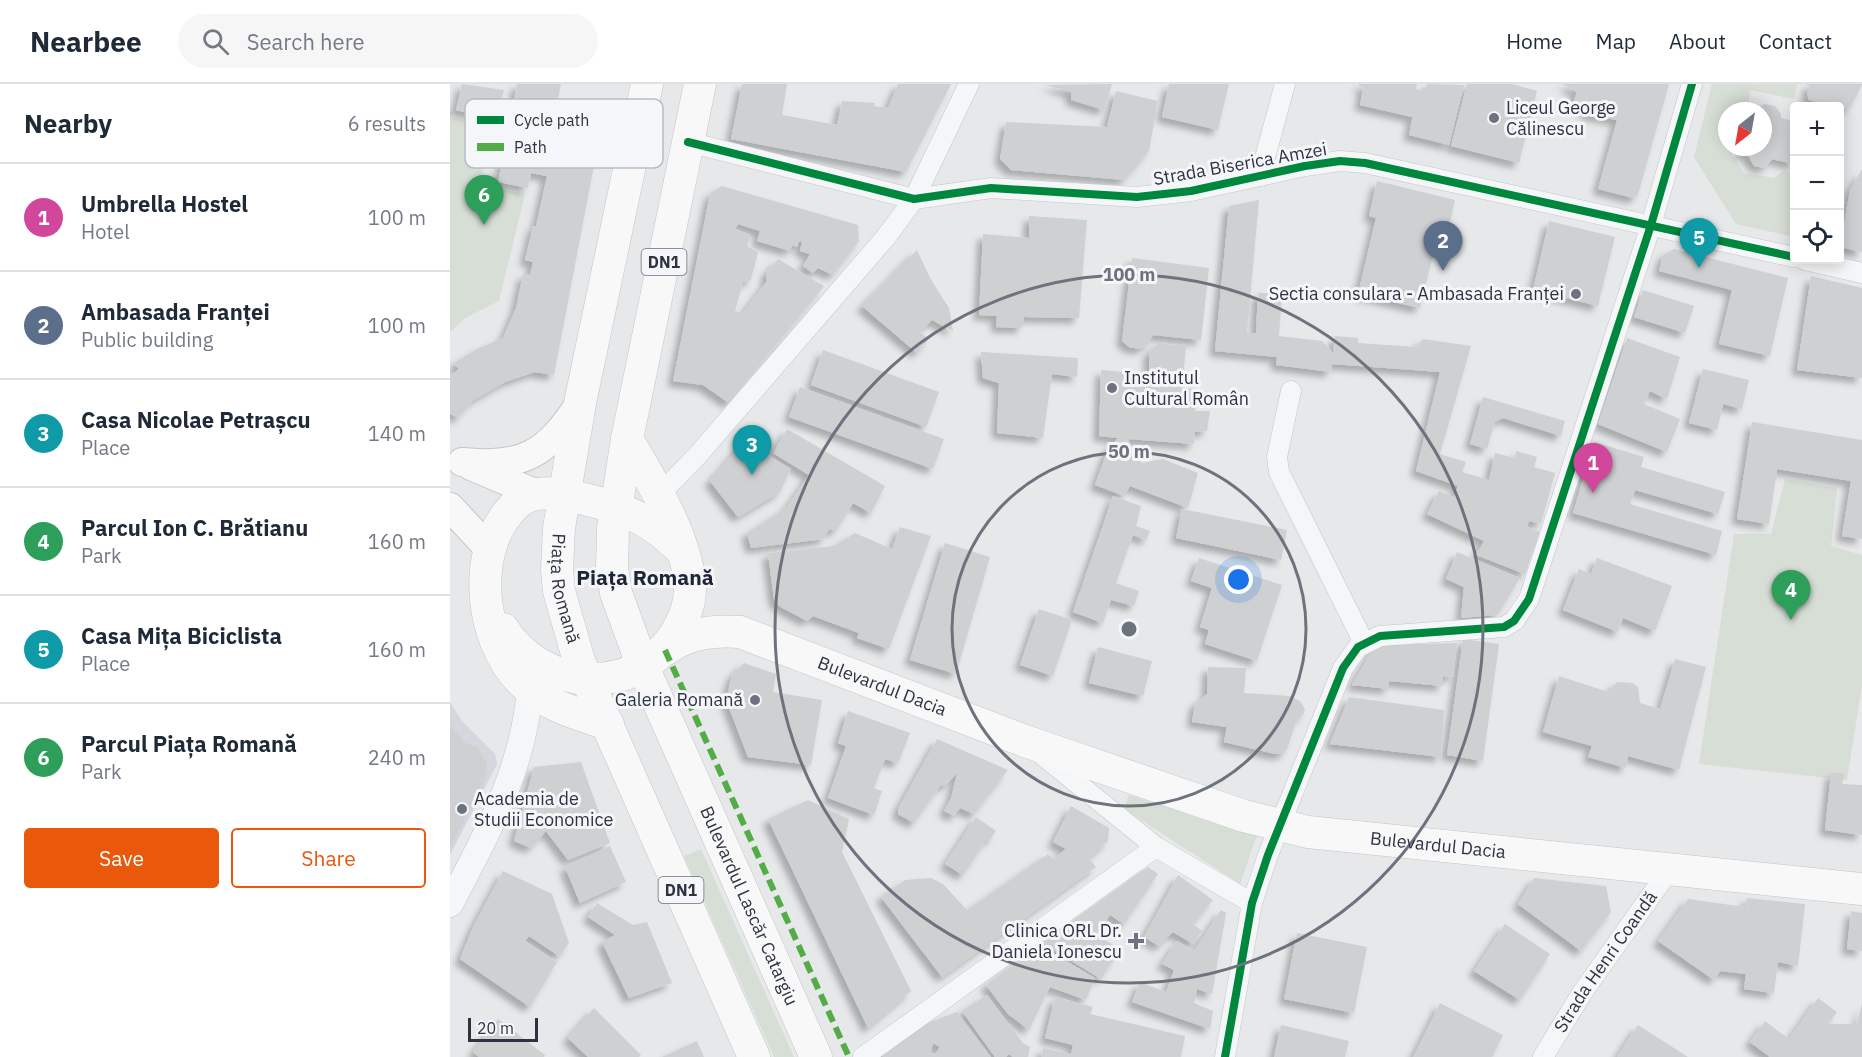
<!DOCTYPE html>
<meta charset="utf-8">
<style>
body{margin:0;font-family:"IBM Plex Sans",sans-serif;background:#f6f6f7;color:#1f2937}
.controls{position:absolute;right:18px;top:18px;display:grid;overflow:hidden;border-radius:6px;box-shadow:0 3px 15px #0003}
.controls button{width:54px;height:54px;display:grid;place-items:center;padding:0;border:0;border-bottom:2px solid #e0e1e3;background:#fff;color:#1f2937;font:30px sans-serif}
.compass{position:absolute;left:1268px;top:18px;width:54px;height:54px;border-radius:50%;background:#fff;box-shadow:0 3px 15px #0003;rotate:211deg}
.scale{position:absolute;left:18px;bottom:15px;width:70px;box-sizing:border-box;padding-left:6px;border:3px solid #2c3444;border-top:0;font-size:16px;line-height:21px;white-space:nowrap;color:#2c3444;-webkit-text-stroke:4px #f4f6f9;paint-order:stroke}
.you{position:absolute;left:789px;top:496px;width:21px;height:21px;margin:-15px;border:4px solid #fff;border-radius:50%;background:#1a73e8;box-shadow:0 0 0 9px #1a73e833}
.badge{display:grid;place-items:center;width:39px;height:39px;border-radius:50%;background:#ea580c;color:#fff;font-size:20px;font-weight:700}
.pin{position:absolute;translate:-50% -50px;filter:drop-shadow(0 2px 3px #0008)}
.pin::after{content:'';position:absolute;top:32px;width:21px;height:18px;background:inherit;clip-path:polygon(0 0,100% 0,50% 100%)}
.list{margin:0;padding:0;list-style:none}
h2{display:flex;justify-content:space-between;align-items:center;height:78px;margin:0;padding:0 24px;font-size:26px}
h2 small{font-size:20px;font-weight:400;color:#747a83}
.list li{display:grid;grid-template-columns:39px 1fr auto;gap:18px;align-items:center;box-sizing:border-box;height:108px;padding:0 24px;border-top:2px solid #e0e1e3}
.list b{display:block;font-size:22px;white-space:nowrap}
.list p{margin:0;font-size:20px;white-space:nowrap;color:#747a83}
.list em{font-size:20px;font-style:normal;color:#747a83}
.actions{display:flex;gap:12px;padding:18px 24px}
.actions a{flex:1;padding:14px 0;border:2px solid #ea580c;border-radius:6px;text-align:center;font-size:21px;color:#ea580c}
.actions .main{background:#ea580c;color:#fff}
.icon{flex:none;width:33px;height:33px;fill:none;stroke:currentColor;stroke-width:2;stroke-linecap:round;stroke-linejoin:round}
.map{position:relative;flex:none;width:1412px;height:973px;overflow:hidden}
header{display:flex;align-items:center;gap:36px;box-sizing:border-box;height:84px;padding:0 30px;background:#fff;border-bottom:2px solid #e0e1e3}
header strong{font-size:28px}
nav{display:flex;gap:33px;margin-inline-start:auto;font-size:21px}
.search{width:420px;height:54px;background:#f6f6f7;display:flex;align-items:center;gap:15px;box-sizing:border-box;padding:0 21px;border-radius:33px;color:#747a83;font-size:22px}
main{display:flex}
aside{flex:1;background:#fff}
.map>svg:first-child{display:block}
.built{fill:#d4d7dd}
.green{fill:#d6ded6}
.building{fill:#ced0d2;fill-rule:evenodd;filter:url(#shadow)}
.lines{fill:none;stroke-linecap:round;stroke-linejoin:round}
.minor-casing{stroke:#c4c6c8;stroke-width:21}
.tertiary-casing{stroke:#c4c6c8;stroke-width:27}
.secondary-casing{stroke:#c4c6c8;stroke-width:30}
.primary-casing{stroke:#c2c5c8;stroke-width:33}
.minor{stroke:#f5f6f7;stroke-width:20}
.tertiary{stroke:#f5f6f7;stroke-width:26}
.secondary{stroke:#f8f8f8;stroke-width:28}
.primary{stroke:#f8f8f8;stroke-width:32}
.quiet{stroke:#54ac47;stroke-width:6;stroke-dasharray:12 6;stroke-linecap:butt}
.cycleway-casing{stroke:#f4f6f9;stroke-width:11}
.cycleway{stroke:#00873e;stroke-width:8}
.ring{fill:none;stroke:#6d737e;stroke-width:3}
.poi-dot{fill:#6d737e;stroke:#f4f6f9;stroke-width:2}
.labels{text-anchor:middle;stroke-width:6;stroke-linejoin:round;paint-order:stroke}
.shield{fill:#f4f6f9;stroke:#686e7a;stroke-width:1.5}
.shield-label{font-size:16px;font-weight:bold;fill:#2c3444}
.poi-label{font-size:18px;fill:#2c3444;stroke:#f4f6f9;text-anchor:start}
.street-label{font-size:18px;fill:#2c3444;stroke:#f4f6f9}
.quarter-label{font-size:21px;font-weight:bold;fill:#1e2535;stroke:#f4f6f9}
.key{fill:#f4f6f9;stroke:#b8bcc3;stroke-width:1.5}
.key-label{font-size:16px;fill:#2c3444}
.centre{fill:#6d737e;stroke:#f4f6f9;stroke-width:3}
.ring-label{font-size:18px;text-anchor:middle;font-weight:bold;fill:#6d737e;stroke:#f4f6f9;stroke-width:6;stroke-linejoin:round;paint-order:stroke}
</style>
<header>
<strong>Nearbee</strong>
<div class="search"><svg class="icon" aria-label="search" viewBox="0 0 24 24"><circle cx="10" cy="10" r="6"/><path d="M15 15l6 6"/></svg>Search here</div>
<nav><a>Home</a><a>Map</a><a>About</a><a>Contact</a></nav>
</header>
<main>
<aside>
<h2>Nearby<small>6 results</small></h2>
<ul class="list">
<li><span class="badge" style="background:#d1479c">1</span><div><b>Umbrella Hostel</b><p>Hotel</p></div><em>100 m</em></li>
<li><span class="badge" style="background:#5c6f8a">2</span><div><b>Ambasada Franței</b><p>Public building</p></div><em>100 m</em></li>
<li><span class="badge" style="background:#0f9aa8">3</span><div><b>Casa Nicolae Petrașcu</b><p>Place</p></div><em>140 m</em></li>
<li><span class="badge" style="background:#2e9e5b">4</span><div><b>Parcul Ion C. Brătianu</b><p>Park</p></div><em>160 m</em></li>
<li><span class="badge" style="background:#0f9aa8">5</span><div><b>Casa Mița Biciclista</b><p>Place</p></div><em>160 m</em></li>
<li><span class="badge" style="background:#2e9e5b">6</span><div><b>Parcul Piața Romană</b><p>Park</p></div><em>240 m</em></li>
</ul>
<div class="actions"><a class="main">Save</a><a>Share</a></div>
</aside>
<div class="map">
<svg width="1412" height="973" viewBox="0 0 1412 973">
<defs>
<filter id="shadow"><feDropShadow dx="-5.5" dy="5.5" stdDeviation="3" flood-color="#0004"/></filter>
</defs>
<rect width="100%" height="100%" fill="#e6e8ea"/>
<polygon class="built" points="0,618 12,637 45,670 47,680 0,771"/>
<g class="green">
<polygon points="1262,0 1347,0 1344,15 1300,6 1298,27 1277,27 1277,63 1282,63 1282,71 1294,89 1324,94 1333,87 1344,89 1344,153 1286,140 1244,73"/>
<polygon points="0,27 3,28 2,33 40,42 31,101 75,110 49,217 15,234 0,248"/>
<polygon points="1335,395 1387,404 1381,462 1412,471 1412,601 1397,696 1249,680 1284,450 1321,450"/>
<polygon points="679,711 807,751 790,800 674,725"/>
<polygon points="251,765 344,973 324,973 234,772"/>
</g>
<g class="building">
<polygon points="12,0 54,6 52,14 63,17 60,28 50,25 48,36 6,26"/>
<polygon points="67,0 111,0 98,62 146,71 104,291 85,288 55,298 22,317 8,334 0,330 0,292 9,285 4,279 27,265 53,254 66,224 73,190 80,191 83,178 75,176 83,142 86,142 97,92 81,89 78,104 48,98"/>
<polygon points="292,0 337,0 332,31 387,41 392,17 425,19 424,22 438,24 448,0 501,0 456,88 281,55"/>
<polygon points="662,0 654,26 621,16 621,8 596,1"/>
<polygon points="719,0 779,0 768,46 712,33"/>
<polygon points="909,0 967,0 966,5 975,7 977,0 1014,1 999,61 959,51 963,30 962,33 910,21 913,4 909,2"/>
<polygon points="1017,0 1062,0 1087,7 1069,79 1001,62"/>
<polygon points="1113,0 1219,0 1188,111 1183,114 1148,105 1167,36 1140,31 1124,16 1127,8"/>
<polygon points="1355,0 1412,0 1412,1 1401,22 1396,25 1359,16 1357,11 1359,2"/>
<polygon points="666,7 708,17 699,67 674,96 561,86 550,75 556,38 657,43"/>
<polygon points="1314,20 1325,22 1331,30 1331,34 1344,37 1344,80 1322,75 1315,84 1304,82 1298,71 1290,69 1292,63 1313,63 1313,27 1307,27"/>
<polygon points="1412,85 1412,168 1390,163 1400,106"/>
<polygon points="927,97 1005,116 997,152 988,150 970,224 908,210 926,134 919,132"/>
<polygon points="272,102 408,141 409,157 383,191 368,184 363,189 353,182 360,170 350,167 352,158 349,157 347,163 342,161 340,167 307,157 310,147 288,140 285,145 300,151 297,162 308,168 301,196 293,198 285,227 293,229 317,197 316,189 328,175 374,202 279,319 253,301 223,297 260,110"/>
<polygon points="809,116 797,249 806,249 808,209 832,209 829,252 872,257 883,269 885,252 908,254 908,259 966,263 973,255 1021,262 990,370 1016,378 1012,388 1039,396 1045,369 1066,374 1066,367 1087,373 1084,383 1105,389 1091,440 1079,437 1077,443 1090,448 1075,490 1026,471 1034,457 977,430 989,407 1004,413 1008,402 966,387 990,288 882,280 881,288 826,281 827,273 765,267 779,122"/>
<polygon points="579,132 637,136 629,234 574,233 572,244 546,243 547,232 529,231 533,150 579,154"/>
<polygon points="1099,137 1165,153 1148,222 1083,206"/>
<polygon points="1224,165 1338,194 1320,272 1269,260 1282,206 1209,187 1213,171"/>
<polygon points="467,166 480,194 499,224 503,247 482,236 470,248 479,255 467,269 412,222"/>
<polygon points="682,174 759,184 751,256 703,251 697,261 689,265 679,263 672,257"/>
<polygon points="1361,192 1412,204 1412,294 1347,286"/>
<polygon points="1193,206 1244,222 1235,249 1184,233"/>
<polygon points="1177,254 1230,273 1217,315 1200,307 1194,320 1230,335 1217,368 1148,340"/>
<polygon points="709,259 736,262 732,304 748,305 745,327 760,327 757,347 745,348 744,360 678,355 684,370 692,379 713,375 748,389 738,424 680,402 674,412 645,401 658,365 668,354 649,352 651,286 699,290 699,268"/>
<polygon points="373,266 489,308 476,343 361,301"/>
<polygon points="531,268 628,274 627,293 602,290 593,354 547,349 549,299 533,294"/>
<polygon points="1253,285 1299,296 1292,325 1273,320 1267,346 1239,339"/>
<polygon points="350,303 494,355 483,385 339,333"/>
<polygon points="1033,313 1115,337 1111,352 1053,334 1045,338 1037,365 1020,360"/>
<polygon points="1302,338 1412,356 1412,455 1392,452 1401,397 1327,385 1319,440 1287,435"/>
<polygon points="337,345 435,402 421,429 403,419 386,447 379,445 374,455 301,464 297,449 337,423 359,391 323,369"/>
<polygon points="294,357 341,385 330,408 288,433 260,397"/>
<polygon points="1144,358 1194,373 1191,383 1275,408 1268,430 1185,406 1180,420 1272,447 1266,471 1123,429"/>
<polygon points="663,412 691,422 686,442 700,447 696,456 683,451 666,499 689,507 684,522 661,516 653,539 623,528"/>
<polygon points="732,425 837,446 831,476 726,454"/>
<polygon points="450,443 481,452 439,565 407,554 409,549 363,532 357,537 329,522 324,515 318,469 384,462 405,449 442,465"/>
<polygon points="495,459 540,473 506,590 460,576"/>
<polygon points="1007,468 1070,494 1047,531 1011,534 1014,503 996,495"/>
<polygon points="749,474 832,501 807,577 755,560 759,546 750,543 762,504 741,497"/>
<polygon points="1147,474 1222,502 1205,547 1173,534 1168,548 1113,526 1129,485 1141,490"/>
<polygon points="589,525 622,536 603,592 570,581"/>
<polygon points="1013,555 1049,560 1033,677 997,671"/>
<polygon points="1007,559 1003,592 993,593 993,602 939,597 939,605 902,601 923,565 933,561"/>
<polygon points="648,563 702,577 693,612 639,599"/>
<polygon points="1225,575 1256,583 1229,686 1178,672 1176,684 1138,673 1142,662 1093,648 1109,592 1158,608 1167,598 1182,599 1188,603 1190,619 1210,625"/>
<polygon points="294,579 326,590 323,608 372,616 361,681 298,673 276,616 282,591"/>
<polygon points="758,583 796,584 794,609 840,612 850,617 855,625 853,631 847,635 837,665 832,670 825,670 774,658 777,643 742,638 745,620 757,610"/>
<polygon points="899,613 994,626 991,673 880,660"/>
<polygon points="398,627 460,649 448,679 435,675 424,704 432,707 424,731 378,714 396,662 388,659"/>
<polygon points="0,641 15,659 27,663 37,679 35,691 0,758"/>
<polygon points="487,655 558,686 524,730 510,724 504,732 494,727 501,714 507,689 496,701 490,702 464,739 448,730 449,723"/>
<polygon points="131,678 160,759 118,776 96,747 81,764 64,757 84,683"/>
<polygon points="1381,689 1394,689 1392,700 1412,701 1412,751 1375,746"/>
<polygon points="358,716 399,735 392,768 461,907 418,944 318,735"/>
<polygon points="621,722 659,744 658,757 639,774 646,783 492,893 431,813 455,796 481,794 493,800 517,826 598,770 603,775 616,765 603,758"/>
<polygon points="526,733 546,747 539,757 537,755 513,791 495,780"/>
<polygon points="160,762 176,798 130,819 115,783"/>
<polygon points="698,783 708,790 674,840 660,831 647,851 670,865 651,895 592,859"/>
<polygon points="53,787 102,810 119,859 109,872 79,852 75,857 107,878 80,923 10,875 23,843"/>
<polygon points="728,791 763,816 743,840 752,847 743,860 723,848 709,862 694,853"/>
<polygon points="1084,794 1156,802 1161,828 1131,867 1068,820"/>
<polygon points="1297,814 1355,820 1348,882 1328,878 1324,909 1294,905 1296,890 1270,887 1264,896 1208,857 1238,815 1295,823"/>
<polygon points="147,819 183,841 197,838 222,899 179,914 152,858 165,851 138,833"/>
<polygon points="771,826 776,829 762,910 747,905 744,919 763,927 760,945 682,918 690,898 716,908 724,886 712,880 727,857 744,867"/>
<polygon points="1401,827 1412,829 1412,867 1397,865"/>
<polygon points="1055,840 1100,870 1070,916 1024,887"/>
<polygon points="847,849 917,863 904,929 834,915"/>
<polygon points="589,861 645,894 636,916 600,903 579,946 558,930 536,901"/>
<polygon points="537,911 573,959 580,963 578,973 563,973 559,970 556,973 545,973 512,927"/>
<polygon points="605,913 643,923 640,930 735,952 731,973 591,973 593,964 621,970 623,961 595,954"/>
<polygon points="1368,914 1387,928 1378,940 1407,940 1412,919 1412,973 1320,973 1300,958 1315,937 1339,955"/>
<polygon points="990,919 1053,951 1042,973 963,973"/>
<polygon points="144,924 191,971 189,973 138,973 118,954"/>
<path d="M507,928L541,973H433L429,967L459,946ZM477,956L490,963L485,970L480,969L483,960Z"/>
<polygon points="48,935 95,971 94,973 29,973 23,968"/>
<polygon points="831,941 899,957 895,973 824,973"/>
<polygon points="1188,941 1238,973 1167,973"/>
<polygon points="247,957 254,973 212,973"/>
</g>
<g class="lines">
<g class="minor-casing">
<g id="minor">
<polyline points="238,58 464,115 541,104 687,113 741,107 855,82 890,77 915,79 1344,173"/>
<polyline points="810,92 835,0"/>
<polyline points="1355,176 1412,189"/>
<polyline points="841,307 827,373 829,388 914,559"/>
<polyline points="210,410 247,372 436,153 464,115 519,0"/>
<polyline points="591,670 706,763 802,819"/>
<polyline points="413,973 706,763"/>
<polyline points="775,973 802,819 818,771 893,584 908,563 930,552 1054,543 1064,537 1079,515 1201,141 1242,0"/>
<path id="s1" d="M1093,973L1132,909L1220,785"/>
</g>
</g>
<g class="tertiary-casing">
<path id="tertiary" d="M0,820C37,750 74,685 80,604"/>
</g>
<g class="secondary-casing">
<g id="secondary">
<path d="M12,378C74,384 97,370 130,319"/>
<polyline points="21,382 87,410"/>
<polyline points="0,423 40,466"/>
</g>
</g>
<g class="primary-casing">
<g id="primary">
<path id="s2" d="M197,0L130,319L109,444L107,486L109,507L129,577L304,973"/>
<path id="s3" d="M250,0L177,355L163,445L162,484L166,509L193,583L366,973"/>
<path d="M53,545C91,606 183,614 224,552C233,538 240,523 240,505C239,457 201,396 177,355"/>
<path id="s4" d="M215,566C238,549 263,546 290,548L575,657L794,732L858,748L1412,805"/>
<path d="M158,640C127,630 91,620 69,595C31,554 22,473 58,429C65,420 76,411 88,410C105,407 125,413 142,417C179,426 205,439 232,467"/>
</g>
</g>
<use href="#minor" class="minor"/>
<use href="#tertiary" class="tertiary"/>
<use href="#secondary" class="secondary"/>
<use href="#primary" class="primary"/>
<polyline class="quiet" points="215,566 399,973"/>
<g class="cycleway-casing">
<g id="cycleway">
<polyline points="238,58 464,115 541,104 687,113 741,107 855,82 890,77 915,79 1344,173"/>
<polyline points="775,973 802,819 818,771 893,584 908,563 930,552 1054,543 1064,537 1079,515 1201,141 1242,0"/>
</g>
</g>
<use href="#cycleway" class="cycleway"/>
</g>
<g class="ring">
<circle cx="679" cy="545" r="177"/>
<circle cx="679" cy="545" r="354"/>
</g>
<g class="poi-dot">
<circle cx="1044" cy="34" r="6"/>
<circle cx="1126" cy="210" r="6"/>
<circle cx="662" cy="304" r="6"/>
<circle cx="305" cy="616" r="6"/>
<circle cx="12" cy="725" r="6"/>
<path d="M683 848h6v6h6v6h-6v6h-6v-6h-6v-6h6z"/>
</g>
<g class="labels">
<g class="shield">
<rect x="191.5" y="165" width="45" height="26" rx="4.5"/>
<rect x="208.5" y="793" width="45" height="26" rx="4.5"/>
</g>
<g class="shield-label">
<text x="214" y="184">DN1</text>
<text x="231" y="812">DN1</text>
</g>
<g class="poi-label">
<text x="1056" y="30">Liceul George<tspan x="1056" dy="21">Călinescu</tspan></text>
<text x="1114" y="216" text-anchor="end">Sectia consulara - Ambasada Franței</text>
<text x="674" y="300">Institutul<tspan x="674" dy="21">Cultural Român</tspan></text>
<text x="293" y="622" text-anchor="end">Galeria Romană</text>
<text x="24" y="721">Academia de<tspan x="24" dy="21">Studii Economice</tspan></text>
<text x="672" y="853" text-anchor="end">Clinica ORL Dr.<tspan x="672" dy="21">Daniela Ionescu</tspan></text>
</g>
<g class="street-label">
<text transform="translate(790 80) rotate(-10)" y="6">Strada Biserica Amzei</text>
<text dy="6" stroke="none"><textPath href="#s2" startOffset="514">Piața Romană</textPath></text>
<text dy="6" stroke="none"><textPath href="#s4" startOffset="231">Bulevardul Dacia</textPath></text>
<text dy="6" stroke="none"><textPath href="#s4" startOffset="812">Bulevardul Dacia</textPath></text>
<text dy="6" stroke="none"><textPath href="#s3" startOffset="858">Bulevardul Lascăr Catargiu</textPath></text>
<text dy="6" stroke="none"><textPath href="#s1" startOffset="114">Strada Henri Coandă</textPath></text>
</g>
<g class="quarter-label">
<text x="195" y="501">Piața Romană</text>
</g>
</g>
<rect x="15" y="15" width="198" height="69" rx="9" class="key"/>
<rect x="27" y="32" width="27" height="8" fill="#00873e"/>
<rect x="27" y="59" width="27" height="8" fill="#54ac47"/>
<g class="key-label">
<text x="64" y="42">Cycle path</text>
<text x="64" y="69">Path</text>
</g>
<circle cx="679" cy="545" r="9" class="centre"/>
<g class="ring-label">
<text x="679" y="197">100 m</text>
<text x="679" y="374">50 m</text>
</g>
</svg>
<div class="controls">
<button>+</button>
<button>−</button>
<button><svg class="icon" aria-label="locate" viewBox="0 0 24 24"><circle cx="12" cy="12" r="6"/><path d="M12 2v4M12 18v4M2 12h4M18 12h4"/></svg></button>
</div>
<svg class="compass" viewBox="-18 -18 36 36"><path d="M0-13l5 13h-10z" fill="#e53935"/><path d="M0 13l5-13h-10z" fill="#747a83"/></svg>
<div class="scale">20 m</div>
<div class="you"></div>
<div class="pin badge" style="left:1143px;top:409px;background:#d1479c">1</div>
<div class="pin badge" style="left:993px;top:187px;background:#5c6f8a">2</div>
<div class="pin badge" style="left:302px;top:391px;background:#0f9aa8">3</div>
<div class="pin badge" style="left:1341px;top:536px;background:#2e9e5b">4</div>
<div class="pin badge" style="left:1249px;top:184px;background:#0f9aa8">5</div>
<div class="pin badge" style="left:34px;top:141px;background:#2e9e5b">6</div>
</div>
</main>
